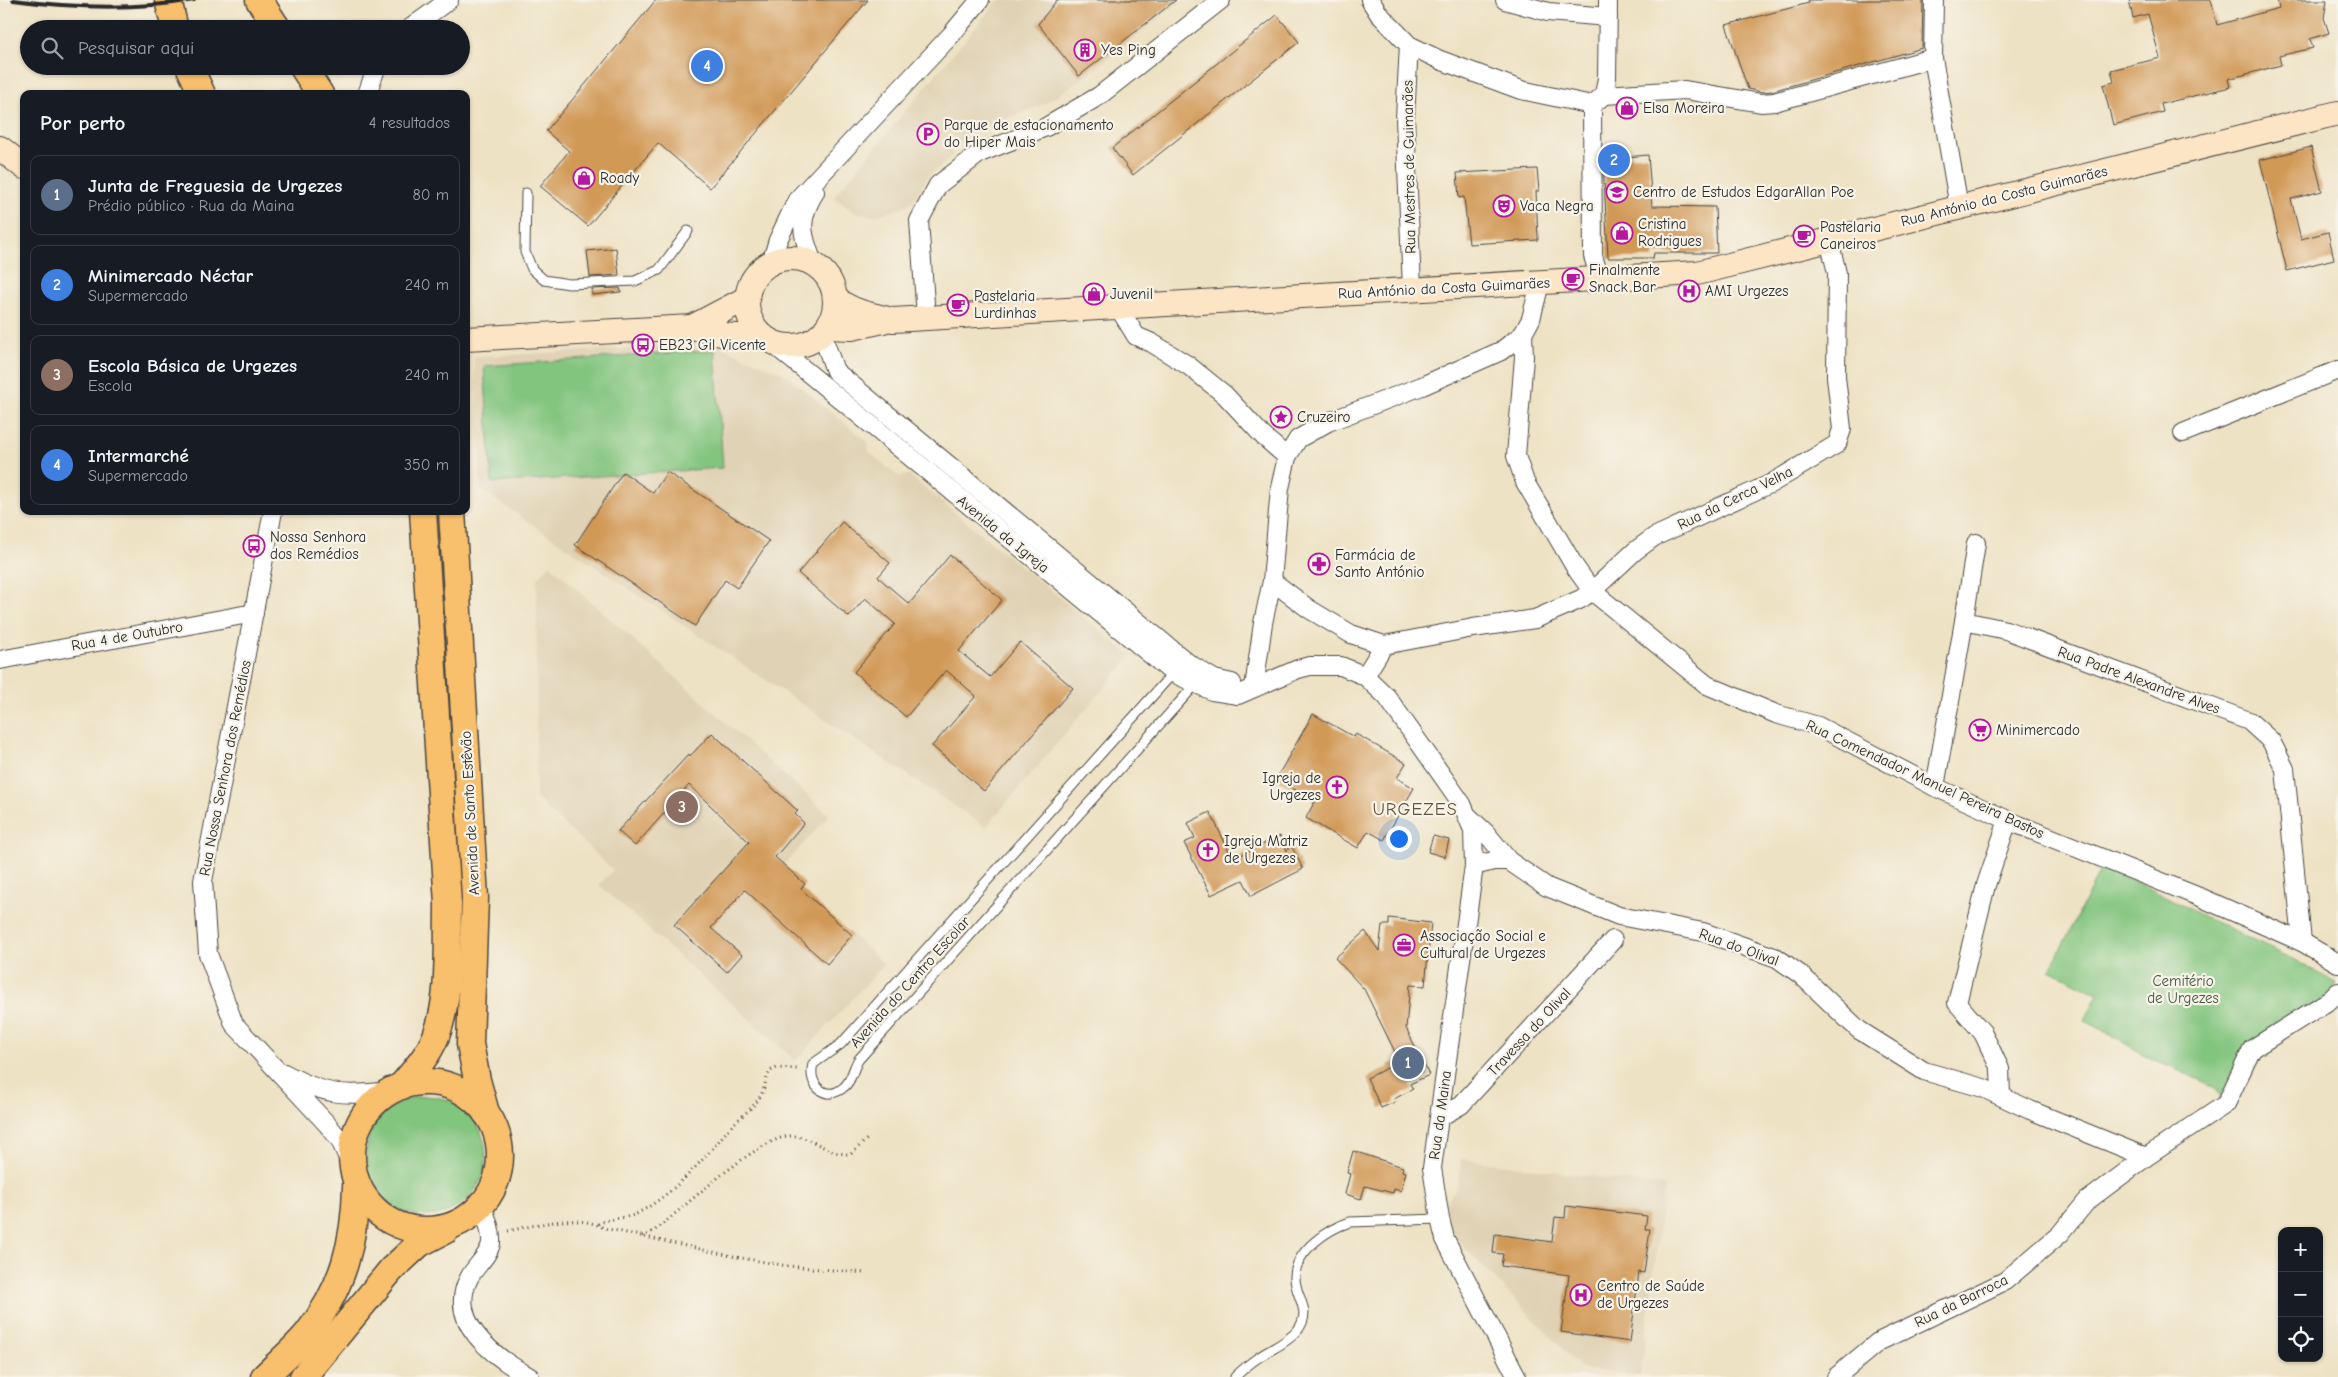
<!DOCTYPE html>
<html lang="pt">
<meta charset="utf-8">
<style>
body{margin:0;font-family:"Comic Neue",sans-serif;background:#20242c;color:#f1f3f6}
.controls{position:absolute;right:15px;bottom:15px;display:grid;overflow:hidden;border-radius:10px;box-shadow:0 1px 4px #0004}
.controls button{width:45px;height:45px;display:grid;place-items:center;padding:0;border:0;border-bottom:1px solid #363941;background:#171b24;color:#f1f3f6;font:25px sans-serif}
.you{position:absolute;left:1398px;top:838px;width:18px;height:18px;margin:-12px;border:4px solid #fff;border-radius:50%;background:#1a73e8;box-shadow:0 0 0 8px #1a73e833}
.badge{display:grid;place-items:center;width:32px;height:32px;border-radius:50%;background:#7c3aed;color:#fff;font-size:16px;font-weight:700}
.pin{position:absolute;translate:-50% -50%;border:2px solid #fff;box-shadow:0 1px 5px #0006}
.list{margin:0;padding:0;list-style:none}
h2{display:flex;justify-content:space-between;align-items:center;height:65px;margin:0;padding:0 20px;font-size:21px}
h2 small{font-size:16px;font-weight:400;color:#9ea1a6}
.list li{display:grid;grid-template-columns:32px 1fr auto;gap:15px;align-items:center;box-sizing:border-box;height:80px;margin:0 10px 10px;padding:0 10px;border:1px solid #363941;border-radius:10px}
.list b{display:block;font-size:19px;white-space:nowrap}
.list p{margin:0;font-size:16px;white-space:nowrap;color:#9ea1a6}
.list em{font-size:16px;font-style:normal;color:#9ea1a6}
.icon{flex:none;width:28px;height:28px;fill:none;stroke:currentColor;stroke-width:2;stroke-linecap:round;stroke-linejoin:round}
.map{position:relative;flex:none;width:2338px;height:1377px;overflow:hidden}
.search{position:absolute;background:#171b24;box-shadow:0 1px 4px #0004;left:20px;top:20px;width:450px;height:55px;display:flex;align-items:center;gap:12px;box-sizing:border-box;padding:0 18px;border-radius:28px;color:#9ea1a6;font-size:19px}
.panel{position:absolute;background:#171b24;box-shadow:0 1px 4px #0004;left:20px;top:90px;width:450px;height:425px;border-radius:10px}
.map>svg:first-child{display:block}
.built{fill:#e0d2b4}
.green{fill:#82c57e;stroke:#567854}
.building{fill:#d19957}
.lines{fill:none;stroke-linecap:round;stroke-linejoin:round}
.lane-casing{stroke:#484642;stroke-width:11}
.street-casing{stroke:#484642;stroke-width:20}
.secondary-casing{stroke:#484642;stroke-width:26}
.primary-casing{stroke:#484642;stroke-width:29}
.path{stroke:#484642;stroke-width:3;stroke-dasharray:1 4;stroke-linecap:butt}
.lane{stroke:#fff;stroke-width:9}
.street{stroke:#fff;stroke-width:18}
.secondary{stroke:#fce5c4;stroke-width:24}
.primary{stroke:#f8bf6c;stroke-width:26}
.rail{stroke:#2b2b2b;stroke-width:4}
.labels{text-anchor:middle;stroke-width:4.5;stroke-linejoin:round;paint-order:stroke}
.poi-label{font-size:15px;fill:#2b2b2b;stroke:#f7f3e8;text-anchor:start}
.street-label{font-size:15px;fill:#2b2b2b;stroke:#f7f3e8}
.park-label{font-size:15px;fill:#455944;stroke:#f7f3e8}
.quarter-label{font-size:18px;letter-spacing:1px;fill:#65523a;stroke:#f7f3e8}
</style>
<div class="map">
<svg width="2338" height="1377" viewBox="0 0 2338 1377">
<rect width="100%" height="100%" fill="#f7f3e8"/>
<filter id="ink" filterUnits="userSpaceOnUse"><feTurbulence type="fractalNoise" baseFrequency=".02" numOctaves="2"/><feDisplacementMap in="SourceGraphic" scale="10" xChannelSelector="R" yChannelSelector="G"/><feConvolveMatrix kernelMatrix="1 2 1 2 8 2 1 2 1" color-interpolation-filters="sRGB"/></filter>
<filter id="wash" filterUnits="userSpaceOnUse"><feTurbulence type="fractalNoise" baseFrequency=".0096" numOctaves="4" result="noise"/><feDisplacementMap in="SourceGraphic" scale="20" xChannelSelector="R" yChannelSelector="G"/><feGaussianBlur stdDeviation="1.12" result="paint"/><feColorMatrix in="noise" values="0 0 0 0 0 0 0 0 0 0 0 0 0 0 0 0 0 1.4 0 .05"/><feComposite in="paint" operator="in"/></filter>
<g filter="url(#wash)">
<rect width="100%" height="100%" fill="#eee2c4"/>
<g class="built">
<polygon points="998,0 1181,0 1085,77 1044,104 977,130 950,148 953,155 929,176 911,203 894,211 873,216 854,212 834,197"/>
<polygon points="714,344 783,373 868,442 869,452 898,476 909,475 1131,656 986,827 481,490 474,357"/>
<polygon points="550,565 829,815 784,865 805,884 801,889 884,964 796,1061 599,885 613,870 536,798 537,579"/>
<polygon points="1461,1159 1665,1186 1640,1376 1582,1369 1448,1230 1444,1205 1457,1187"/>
</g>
<g class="green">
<polygon points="715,350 723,468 492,483 484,366"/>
<polygon points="2103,865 2231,930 2291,958 2337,984 2323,1000 2247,1045 2221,1096 2215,1087 2148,1057 2085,1020 2098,994 2050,970"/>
<circle cx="426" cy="1156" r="60"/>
</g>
<g id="blocks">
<g class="building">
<polygon points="656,0 868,0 710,188 658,143 588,226 540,186 569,151 546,131"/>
<polygon points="1057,0 1176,0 1079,76 1038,24"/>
<polygon points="1808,0 1923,0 1922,48 1772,91 1762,92 1748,89 1726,25 1809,3"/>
<polygon points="2129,0 2211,0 2217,25 2279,8 2277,0 2327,0 2324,18 2329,33 2310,39 2313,48 2279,56 2281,65 2228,79 2230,87 2161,104 2163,112 2113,125 2103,85 2114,82 2111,70 2160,58 2148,14 2133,18"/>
<polygon points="1277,15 1299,42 1133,175 1112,148"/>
<polygon points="2311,147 2322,191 2291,199 2301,239 2328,232 2334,259 2287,271 2260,160"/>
<polygon points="1648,155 1652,206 1715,207 1717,253 1654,253 1653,258 1608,258 1603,159"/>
<polygon points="1537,169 1539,191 1536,191 1538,240 1469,244 1464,197 1459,198 1457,173"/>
<polygon points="616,248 619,275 590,277 587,251"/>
<polygon points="620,288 621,292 592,295 592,289"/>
<polygon points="623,472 653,493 667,472 769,541 737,588 725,580 695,626 575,545"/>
<polygon points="842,522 890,563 878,577 909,604 950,555 1002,600 959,651 990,677 1020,642 1073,688 984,791 932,746 976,696 946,670 906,717 854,672 895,624 865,598 849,617 798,573"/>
<polygon points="1313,714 1354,737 1356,734 1406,763 1397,778 1414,788 1384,840 1368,831 1358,848 1306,818 1315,801 1276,779"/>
<polygon points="712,733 798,811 795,814 804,823 775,857 805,884 801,889 852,935 827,964 745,890 711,928 742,955 727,972 674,925 749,842 689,785 635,846 618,831 689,754 690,756"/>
<polygon points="1210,812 1233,859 1280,836 1287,851 1291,845 1303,869 1251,896 1243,880 1211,895 1184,843 1195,838 1188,823"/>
<polygon points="1433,836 1449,840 1445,857 1428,852"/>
<polygon points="1389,918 1431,923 1425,986 1410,985 1406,1028 1429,1075 1410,1084 1413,1089 1394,1099 1395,1102 1381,1108 1367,1078 1389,1067 1388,1065 1399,1060 1364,989 1335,958 1365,931 1379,951 1382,925 1389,925"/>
<polygon points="1353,1151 1403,1167 1402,1171 1406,1172 1401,1191 1394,1189 1393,1193 1365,1186 1361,1199 1345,1194 1350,1174 1347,1173"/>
<polygon points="1566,1206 1647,1216 1645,1229 1650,1229 1644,1273 1639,1272 1630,1342 1561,1332 1569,1275 1501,1266 1503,1254 1493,1253 1495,1234 1552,1242 1555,1217 1565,1218"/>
</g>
</g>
</g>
<g filter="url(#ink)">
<use href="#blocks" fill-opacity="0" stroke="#484642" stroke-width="1"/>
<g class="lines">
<g class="lane-casing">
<g id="lane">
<polyline points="526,193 525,252 532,269 544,280 569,284 635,281 659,270 688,231"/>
<path d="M1173,673L841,1044L813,1064C807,1085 826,1103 844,1087C852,1081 853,1067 859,1059L1195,685"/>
<path d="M1235,1377C1242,1370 1250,1363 1259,1357C1271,1349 1287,1343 1297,1331C1314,1310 1294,1297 1295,1276C1296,1250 1328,1229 1350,1222L1440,1219"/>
</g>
</g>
<g class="street-casing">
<g id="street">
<polyline points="1370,0 1379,14 1409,45 1440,60 1521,90 1592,105"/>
<polyline points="1505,0 1548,12 1608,17"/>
<polyline points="1934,0 1933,58 1959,207"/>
<polyline points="409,29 449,0"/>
<polyline points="1409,45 1405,118 1412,289"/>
<polyline points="367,94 377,66"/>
<polyline points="1604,95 1685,90 1761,103 1774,102 1933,58"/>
<polyline points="771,263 778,240 797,200 951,35 980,0"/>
<path d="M814,265C802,235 797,221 815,192"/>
<polyline points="1600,279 1593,256 1592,105 1604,95 1607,78 1608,0"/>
<polyline points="1117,305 1136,336 1152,343 1189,366 1225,395 1263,436 1287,457"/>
<polyline points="926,317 919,221 938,185 980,153 1046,127 1099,96 1221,0"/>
<polyline points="822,334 835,371 1188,663 1214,679 1232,683"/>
<polyline points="1523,334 1524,357 1516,456 1525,482 1575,567 1592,591 1707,685 1776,714 1818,726 1935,787 2019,825 2202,898 2302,942 2338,963"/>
<polyline points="767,339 1173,673 1212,691 1238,695 1298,669 1310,666 1341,666 1365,676 1387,697 1462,804 1473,830 1474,866 1432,1168 1440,1219 1445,1239 1517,1377"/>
<polyline points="2183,433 2338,370"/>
<polyline points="273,511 203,881 208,954 234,1024 327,1124 340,1140 352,1167"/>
<polyline points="1272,581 1309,609 1351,634 1384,645 1473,628 1535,619 1581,599 1592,591 1635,551 1654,537 1772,483 1837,444 1842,429 1836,377 1837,273 1829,240"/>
<polyline points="1964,621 1976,543"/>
<polyline points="0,660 254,613"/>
<polyline points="1365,676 1384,645"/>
<polyline points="1254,688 1263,623 1272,581 1280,488 1287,457 1298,439 1328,422 1422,386 1501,351 1523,334 1531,319 1540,283"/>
<polyline points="1935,787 1964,621 2006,630 2249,721 2271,741 2285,769 2302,942"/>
<polyline points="1469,817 1486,833 1509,861 1547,887 1619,916 1703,932 1777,958 1801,975 1859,1030 1924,1071 1983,1088 2030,1110 2146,1157"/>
<polyline points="1474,866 1493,861 1509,861"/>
<path d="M284,1073C325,1095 343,1097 389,1091"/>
<polyline points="2001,1096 2000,1069 1983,1033 1957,1003 1986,885 2008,820"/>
<polyline points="1440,1117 1461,1105 1613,940"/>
<path d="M482,1206C486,1217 492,1230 491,1243C489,1256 475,1266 469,1278C446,1323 496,1358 530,1377"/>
<polyline points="1836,1377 1878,1342 2005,1281 2060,1234 2087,1201 2146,1157 2226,1104 2252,1049 2330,1000 2338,992"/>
</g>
</g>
<g class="secondary-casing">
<g id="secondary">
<polyline points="0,148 24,167"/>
<circle cx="791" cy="302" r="44"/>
<path d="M835,298C852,312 871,315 893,320L1697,273L2338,113"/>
<polyline points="692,327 747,298"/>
<polyline points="827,327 852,328 883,321"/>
<path d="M466,339L692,327C715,333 736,340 759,333"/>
</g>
</g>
<g class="primary-casing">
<g id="primary">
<polyline points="168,0 175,29"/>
<polyline points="259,0 278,29"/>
<polyline points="189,66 202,94"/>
<polyline points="302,66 320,94"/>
<polyline points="452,511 475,898 470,1044 477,1080 486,1113"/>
<circle cx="426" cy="1156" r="74"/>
<path d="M403,1084C416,1069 429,1054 436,1036C451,998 447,945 448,904L423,511"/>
<path d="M264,1377C278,1363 295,1349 308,1333C343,1288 355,1242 356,1186"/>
<polyline points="303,1377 391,1270 419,1244 446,1230"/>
</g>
</g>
<g class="path">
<path d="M598,1224C610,1217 625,1220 638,1213C675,1193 702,1161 728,1130C739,1117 755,1108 762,1093C765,1086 766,1078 770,1071L777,1068L798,1069"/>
<path d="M508,1231C538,1225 576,1213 604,1228L736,1257L788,1266L865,1273"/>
<path d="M642,1236L654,1231C682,1210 761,1133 794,1136C815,1138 827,1155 851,1154L867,1139"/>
</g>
<use href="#lane" class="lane"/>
<use href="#street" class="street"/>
<use href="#secondary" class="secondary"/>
<use href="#primary" class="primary"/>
<path class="rail" d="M13,0C73,8 134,10 194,0"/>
</g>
</g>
<defs>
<g id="building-ring" transform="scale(1.125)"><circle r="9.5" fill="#f7f3e8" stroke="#b5179e" stroke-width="1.5"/><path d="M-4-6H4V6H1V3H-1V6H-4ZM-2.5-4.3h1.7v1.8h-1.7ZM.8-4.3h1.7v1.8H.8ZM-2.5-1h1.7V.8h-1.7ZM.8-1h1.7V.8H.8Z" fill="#b5179e"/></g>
<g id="shop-ring" transform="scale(1.125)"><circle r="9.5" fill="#f7f3e8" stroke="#b5179e" stroke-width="1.5"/><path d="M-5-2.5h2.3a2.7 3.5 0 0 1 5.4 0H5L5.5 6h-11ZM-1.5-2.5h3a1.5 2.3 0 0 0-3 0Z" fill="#b5179e"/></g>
<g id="parking-ring" transform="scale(1.125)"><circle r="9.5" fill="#f7f3e8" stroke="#b5179e" stroke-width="1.5"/><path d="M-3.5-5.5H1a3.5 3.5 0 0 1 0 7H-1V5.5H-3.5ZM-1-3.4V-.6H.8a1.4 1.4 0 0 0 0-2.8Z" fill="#b5179e"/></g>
<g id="school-ring" transform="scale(1.125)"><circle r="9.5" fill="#f7f3e8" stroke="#b5179e" stroke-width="1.5"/><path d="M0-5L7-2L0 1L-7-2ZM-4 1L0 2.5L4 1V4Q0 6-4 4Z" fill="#b5179e"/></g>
<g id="theatre-ring" transform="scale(1.125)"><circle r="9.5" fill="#f7f3e8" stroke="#b5179e" stroke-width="1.5"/><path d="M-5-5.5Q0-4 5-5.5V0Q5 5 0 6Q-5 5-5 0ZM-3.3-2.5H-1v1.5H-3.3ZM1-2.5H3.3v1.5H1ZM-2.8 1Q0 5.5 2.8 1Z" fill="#b5179e"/></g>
<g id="cafe-ring" transform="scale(1.125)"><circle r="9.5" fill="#f7f3e8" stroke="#b5179e" stroke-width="1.5"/><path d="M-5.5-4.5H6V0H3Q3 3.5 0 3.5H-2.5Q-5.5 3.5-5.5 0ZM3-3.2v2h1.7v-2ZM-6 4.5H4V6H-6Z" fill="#b5179e"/></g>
<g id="hospital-ring" transform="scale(1.125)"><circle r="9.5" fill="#f7f3e8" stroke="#b5179e" stroke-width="1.5"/><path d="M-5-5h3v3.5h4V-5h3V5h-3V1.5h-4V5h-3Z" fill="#b5179e"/></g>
<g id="bus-ring" transform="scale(1.125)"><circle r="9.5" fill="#f7f3e8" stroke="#b5179e" stroke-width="1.5"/><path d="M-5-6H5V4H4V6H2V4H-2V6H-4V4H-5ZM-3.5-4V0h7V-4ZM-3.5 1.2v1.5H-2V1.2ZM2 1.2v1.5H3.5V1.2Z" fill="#b5179e"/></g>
<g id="sight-ring" transform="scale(1.125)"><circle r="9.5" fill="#f7f3e8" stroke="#b5179e" stroke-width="1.5"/><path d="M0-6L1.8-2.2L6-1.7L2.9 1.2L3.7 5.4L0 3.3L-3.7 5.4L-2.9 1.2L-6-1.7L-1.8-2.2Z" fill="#b5179e"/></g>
<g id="pharmacy-ring" transform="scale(1.125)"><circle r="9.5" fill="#f7f3e8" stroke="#b5179e" stroke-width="1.5"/><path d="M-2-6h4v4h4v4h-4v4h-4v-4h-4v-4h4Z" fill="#b5179e"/></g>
<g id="supermarket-ring" transform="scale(1.125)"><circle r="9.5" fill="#f7f3e8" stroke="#b5179e" stroke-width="1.5"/><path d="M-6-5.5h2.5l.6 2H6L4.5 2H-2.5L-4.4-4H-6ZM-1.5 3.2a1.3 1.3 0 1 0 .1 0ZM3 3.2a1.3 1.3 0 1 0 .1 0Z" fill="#b5179e"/></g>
<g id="church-ring" transform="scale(1.125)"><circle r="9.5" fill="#f7f3e8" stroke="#b5179e" stroke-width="1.5"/><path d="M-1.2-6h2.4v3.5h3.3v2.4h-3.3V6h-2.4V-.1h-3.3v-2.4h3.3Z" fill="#b5179e"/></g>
<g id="office-ring" transform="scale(1.125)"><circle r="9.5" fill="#f7f3e8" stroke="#b5179e" stroke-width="1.5"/><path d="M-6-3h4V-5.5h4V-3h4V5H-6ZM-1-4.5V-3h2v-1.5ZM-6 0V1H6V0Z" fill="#b5179e"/></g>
</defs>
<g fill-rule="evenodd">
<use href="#building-ring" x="1085" y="50"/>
<use href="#shop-ring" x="1627" y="108"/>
<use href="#parking-ring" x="928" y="134"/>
<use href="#shop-ring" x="584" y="178"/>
<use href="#school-ring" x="1617" y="192"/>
<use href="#theatre-ring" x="1504" y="206"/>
<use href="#shop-ring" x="1622" y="233"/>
<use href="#cafe-ring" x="1804" y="236"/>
<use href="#cafe-ring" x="1573" y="279"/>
<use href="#hospital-ring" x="1689" y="291"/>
<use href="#shop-ring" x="1094" y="294"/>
<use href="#cafe-ring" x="958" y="305"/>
<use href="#bus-ring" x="643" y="345"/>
<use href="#sight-ring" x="1281" y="417"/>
<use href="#bus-ring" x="254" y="546"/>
<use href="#pharmacy-ring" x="1319" y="564"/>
<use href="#supermarket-ring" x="1980" y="730"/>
<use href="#church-ring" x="1337" y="787"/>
<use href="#church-ring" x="1208" y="850"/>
<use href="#office-ring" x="1404" y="945"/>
<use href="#hospital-ring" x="1581" y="1295"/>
</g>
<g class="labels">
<g class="poi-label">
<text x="1101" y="55">Yes Ping</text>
<text x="1643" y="113">Elsa Moreira</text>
<text x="944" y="130">Parque de estacionamento<tspan x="944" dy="17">do Hiper Mais</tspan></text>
<text x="600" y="183">Roady</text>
<text x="1633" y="197">Centro de Estudos EdgarAllan Poe</text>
<text x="1520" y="211">Vaca Negra</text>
<text x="1638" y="229">Cristina<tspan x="1638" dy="17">Rodrigues</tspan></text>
<text x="1820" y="232">Pastelaria<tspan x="1820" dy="17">Caneiros</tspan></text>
<text x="1589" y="275">Finalmente<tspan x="1589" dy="17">Snack Bar</tspan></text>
<text x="1705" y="296">AMI Urgezes</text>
<text x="1110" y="299">Juvenil</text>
<text x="974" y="301">Pastelaria<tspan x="974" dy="17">Lurdinhas</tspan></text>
<text x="659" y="350">EB23 Gil Vicente</text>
<text x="1297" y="422">Cruzeiro</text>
<text x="270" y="542">Nossa Senhora<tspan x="270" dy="17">dos Remédios</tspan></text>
<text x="1335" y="560">Farmácia de<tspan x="1335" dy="17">Santo António</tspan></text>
<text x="1996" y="735">Minimercado</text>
<text x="1321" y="783" text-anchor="end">Igreja de<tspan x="1321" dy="17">Urgezes</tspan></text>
<text x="1224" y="846">Igreja Matriz<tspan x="1224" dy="17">de Urgezes</tspan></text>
<text x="1420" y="941">Associação Social e<tspan x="1420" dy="17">Cultural de Urgezes</tspan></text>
<text x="1597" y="1291">Centro de Saúde<tspan x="1597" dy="17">de Urgezes</tspan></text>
</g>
<g class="street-label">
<text transform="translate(1409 167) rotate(-91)" y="5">Rua Mestres de Guimarães</text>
<text transform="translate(2004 196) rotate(-14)" y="5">Rua António da Costa Guimarães</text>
<text transform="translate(1444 288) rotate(-3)" y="5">Rua António da Costa Guimarães</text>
<text transform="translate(1735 498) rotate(-26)" y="5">Rua da Cerca Velha</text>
<text transform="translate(1003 534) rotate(39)" y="5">Avenida da Igreja</text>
<text transform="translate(127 636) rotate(-10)" y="5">Rua 4 de Outubro</text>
<text transform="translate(2139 680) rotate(20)" y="5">Rua Padre Alexandre Alves</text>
<text transform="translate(225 768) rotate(-79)" y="5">Rua Nossa Senhora dos Remédios</text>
<text transform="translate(1925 779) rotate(25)" y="5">Rua Comendador Manuel Pereira Bastos</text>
<text transform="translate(470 813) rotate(-93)" y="5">Avenida de Santo Estêvão</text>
<text transform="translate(1739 947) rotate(20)" y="5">Rua do Olival</text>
<text transform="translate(910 982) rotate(-48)" y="5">Avenida do Centro Escolar</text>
<text transform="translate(1529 1032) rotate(-47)" y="5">Travessa do Olival</text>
<text transform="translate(1440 1115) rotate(-82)" y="5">Rua da Maina</text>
<text transform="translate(1961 1301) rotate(-26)" y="5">Rua da Barroca</text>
</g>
<g class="park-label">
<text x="2183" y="986">Cemitério<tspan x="2183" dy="17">de Urgezes</tspan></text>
</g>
<g class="quarter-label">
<text x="1415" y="815">URGEZES</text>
</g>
</g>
</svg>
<div class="controls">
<button>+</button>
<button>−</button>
<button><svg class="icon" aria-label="locate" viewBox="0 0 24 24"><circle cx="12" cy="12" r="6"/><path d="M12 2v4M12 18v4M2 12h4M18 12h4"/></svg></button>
</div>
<div class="you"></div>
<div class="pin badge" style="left:1408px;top:1063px;background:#5c6f8a">1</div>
<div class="pin badge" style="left:1614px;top:160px;background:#3f7fe0">2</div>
<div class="pin badge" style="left:682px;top:807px;background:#8d6e63">3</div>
<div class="pin badge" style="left:707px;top:66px;background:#3f7fe0">4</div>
<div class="search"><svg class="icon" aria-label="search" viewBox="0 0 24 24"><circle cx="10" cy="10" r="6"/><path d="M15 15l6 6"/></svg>Pesquisar aqui</div>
<section class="panel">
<h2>Por perto<small>4 resultados</small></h2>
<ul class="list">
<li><span class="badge" style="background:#5c6f8a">1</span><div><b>Junta de Freguesia de Urgezes</b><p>Prédio público · Rua da Maina</p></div><em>80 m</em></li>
<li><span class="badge" style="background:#3f7fe0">2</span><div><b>Minimercado Néctar</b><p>Supermercado</p></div><em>240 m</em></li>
<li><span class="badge" style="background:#8d6e63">3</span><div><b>Escola Básica de Urgezes</b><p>Escola</p></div><em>240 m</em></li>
<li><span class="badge" style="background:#3f7fe0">4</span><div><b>Intermarché</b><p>Supermercado</p></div><em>350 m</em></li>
</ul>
</section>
</div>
